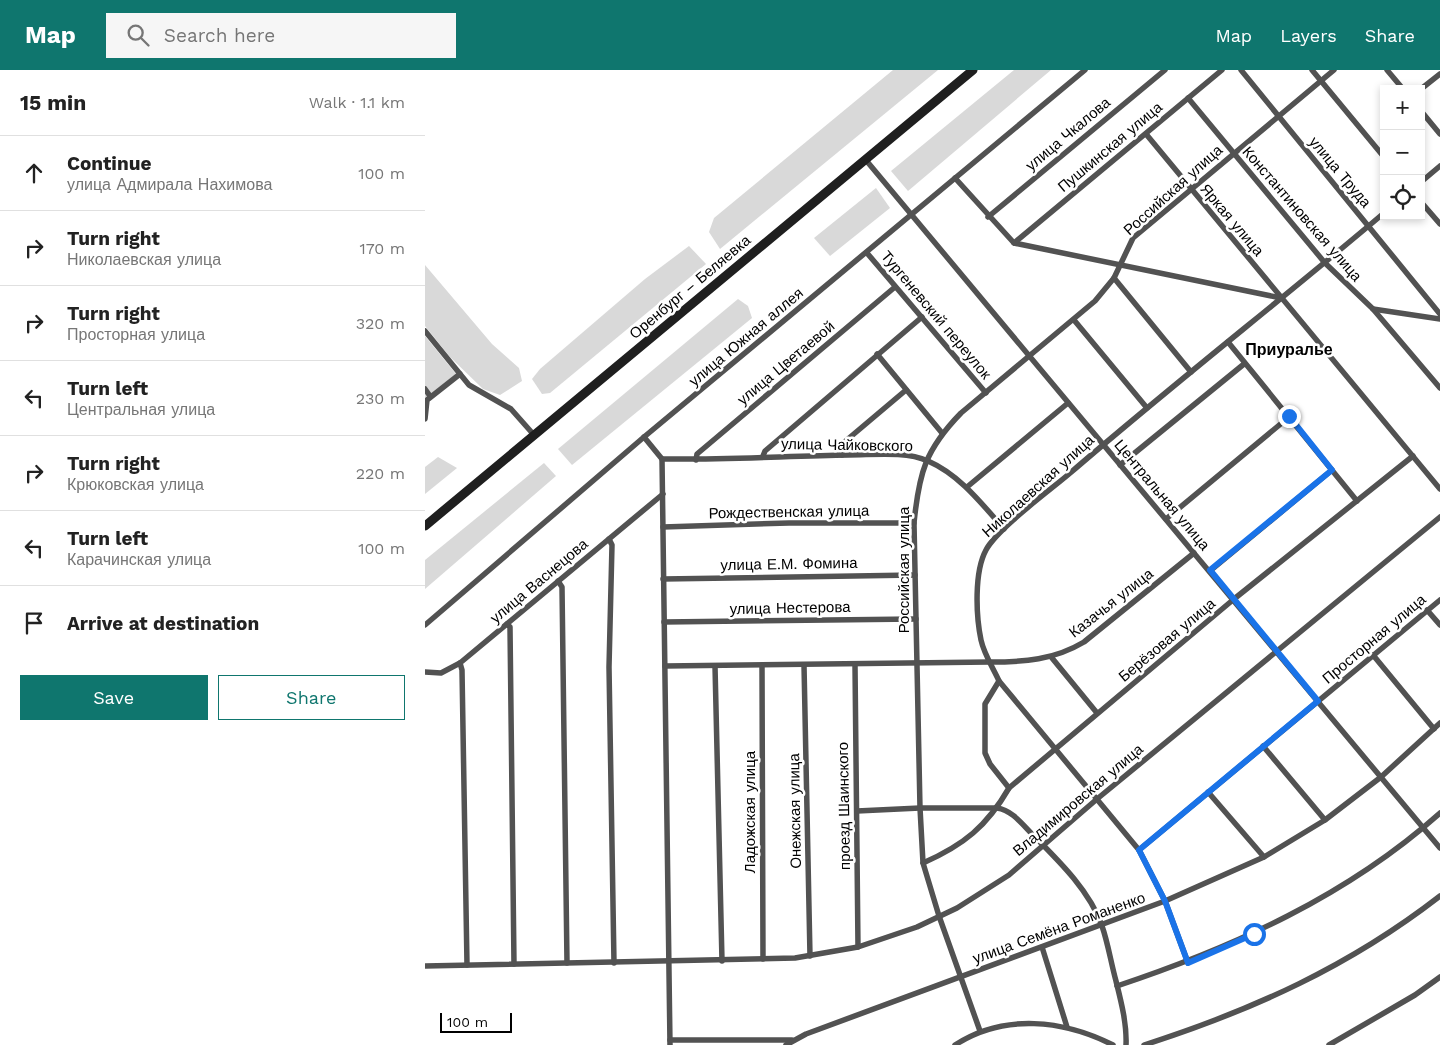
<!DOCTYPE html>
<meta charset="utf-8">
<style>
body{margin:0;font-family:"Work Sans",sans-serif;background:#f6f6f6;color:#222}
.controls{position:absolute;right:15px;top:15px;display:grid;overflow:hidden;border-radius:0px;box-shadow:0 2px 8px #0003}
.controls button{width:45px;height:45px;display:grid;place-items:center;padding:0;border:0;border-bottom:1px solid #e0e0e0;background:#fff;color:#222;font:25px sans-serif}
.scale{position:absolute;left:15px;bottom:12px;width:72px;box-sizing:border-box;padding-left:5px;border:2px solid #000;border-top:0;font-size:14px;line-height:18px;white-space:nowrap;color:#000;-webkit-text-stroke:4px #fff;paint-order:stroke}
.stop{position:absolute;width:15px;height:15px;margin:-11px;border:4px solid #1a73e8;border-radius:50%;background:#fff}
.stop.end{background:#1a73e8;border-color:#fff;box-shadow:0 1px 5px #0008}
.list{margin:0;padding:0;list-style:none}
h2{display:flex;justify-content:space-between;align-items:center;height:65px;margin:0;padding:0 20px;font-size:21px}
h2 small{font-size:16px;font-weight:400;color:#767676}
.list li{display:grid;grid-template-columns:32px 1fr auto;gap:15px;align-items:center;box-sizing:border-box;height:75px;padding:0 20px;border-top:1px solid #e0e0e0}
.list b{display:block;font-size:19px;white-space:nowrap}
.list p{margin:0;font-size:16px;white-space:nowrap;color:#767676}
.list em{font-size:16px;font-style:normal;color:#767676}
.actions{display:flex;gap:10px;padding:15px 20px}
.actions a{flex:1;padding:11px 0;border:1px solid #0f766e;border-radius:0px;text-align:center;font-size:18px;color:#0f766e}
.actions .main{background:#0f766e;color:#fff}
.icon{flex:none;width:28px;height:28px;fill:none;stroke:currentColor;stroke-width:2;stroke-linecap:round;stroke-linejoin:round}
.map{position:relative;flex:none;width:1015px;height:975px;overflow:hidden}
header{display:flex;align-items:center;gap:30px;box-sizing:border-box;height:70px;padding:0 25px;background:#0f766e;color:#fff}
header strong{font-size:24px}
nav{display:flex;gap:28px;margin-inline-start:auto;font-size:18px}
.search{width:350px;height:45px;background:#f6f6f6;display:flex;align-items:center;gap:12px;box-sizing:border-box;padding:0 18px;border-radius:0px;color:#767676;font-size:19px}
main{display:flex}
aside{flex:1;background:#fff}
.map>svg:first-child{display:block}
.green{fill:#d9d9d9}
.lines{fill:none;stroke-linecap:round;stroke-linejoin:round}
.minor{stroke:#525252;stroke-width:5.5}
.secondary{stroke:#1f1f1f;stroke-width:9}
.route{stroke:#1a73e8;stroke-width:6}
.labels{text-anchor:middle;stroke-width:5;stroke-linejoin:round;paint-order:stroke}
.street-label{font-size:15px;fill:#000;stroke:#fff}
.neighbourhood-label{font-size:16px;font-weight:bold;fill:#000;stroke:#fff}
</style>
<header>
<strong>Map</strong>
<div class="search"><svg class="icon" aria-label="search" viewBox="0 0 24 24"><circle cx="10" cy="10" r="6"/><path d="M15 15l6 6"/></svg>Search here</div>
<nav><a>Map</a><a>Layers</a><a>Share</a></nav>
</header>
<main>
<aside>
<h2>15 min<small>Walk · 1.1 km</small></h2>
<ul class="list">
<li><svg class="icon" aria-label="ahead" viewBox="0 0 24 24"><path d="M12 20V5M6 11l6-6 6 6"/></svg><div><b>Continue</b><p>улица Адмирала Нахимова</p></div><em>100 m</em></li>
<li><svg class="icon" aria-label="right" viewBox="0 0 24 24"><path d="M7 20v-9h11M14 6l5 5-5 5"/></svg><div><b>Turn right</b><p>Николаевская улица</p></div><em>170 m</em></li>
<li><svg class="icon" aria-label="right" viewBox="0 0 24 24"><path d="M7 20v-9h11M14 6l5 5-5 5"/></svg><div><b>Turn right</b><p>Просторная улица</p></div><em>320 m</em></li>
<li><svg class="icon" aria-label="left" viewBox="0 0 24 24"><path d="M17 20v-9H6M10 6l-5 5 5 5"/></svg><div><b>Turn left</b><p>Центральная улица</p></div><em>230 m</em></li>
<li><svg class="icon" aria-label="right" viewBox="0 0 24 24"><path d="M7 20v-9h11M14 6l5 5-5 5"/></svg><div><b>Turn right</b><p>Крюковская улица</p></div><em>220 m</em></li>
<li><svg class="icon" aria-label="left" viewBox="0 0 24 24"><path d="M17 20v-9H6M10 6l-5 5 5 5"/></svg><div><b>Turn left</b><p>Карачинская улица</p></div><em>100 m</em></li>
<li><svg class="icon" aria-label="arrive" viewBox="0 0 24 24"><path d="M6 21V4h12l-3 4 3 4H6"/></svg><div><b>Arrive at destination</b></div></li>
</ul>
<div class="actions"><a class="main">Save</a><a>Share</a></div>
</aside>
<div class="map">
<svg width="1015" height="975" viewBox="0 0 1015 975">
<rect width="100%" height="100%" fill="#fff"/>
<g class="green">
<polygon points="468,0 513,0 295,179 284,162 289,148"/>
<polygon points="589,0 626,0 483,121 466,101"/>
<polygon points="451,118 465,138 405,186 389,168"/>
<polygon points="264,176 281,194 125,323 117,324 107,309 115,299 220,209"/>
<polygon points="0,195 67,274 94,298 97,311 75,325 58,319 25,287 0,256"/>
<polygon points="313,229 323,236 327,248 147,395 133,379"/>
<polygon points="0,266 31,304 0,328"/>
<polygon points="13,387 32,398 0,424 0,397"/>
<polygon points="119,393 131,406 0,519 0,490"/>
</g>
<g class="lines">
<g class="minor">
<polyline points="816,0 1015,244"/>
<polyline points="887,0 959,87"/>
<polyline points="962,0 978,19"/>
<polyline points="996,19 1015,4"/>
<polyline points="763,28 900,193 948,239 1015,318"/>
<polyline points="996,41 1015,64"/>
<polyline points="721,64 1015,419"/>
<polyline points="440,89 1015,778"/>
<polyline points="530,108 589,173 856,228"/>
<polyline points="996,112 1015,96"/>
<polyline points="996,132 1015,154"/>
<polyline points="563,147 740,0"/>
<polyline points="589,173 797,0"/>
<polyline points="442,183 561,323"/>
<polyline points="689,208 766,302"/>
<polyline points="948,239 1015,249"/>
<polyline points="649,250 722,338"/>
<polyline points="0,261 44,315 86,339 109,365"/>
<polyline points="803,272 932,431"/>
<polyline points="452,284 517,363"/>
<polyline points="0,319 5,326"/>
<polyline points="0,349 2,330 35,304"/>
<polyline points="219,367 237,389 245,975"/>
<polyline points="417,385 417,374 481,320"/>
<polyline points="338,386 340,381 497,247"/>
<path d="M237,389C299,390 362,386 424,385C449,385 480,381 503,391C535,405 557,434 579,459"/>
<polyline points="271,390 272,384 470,217"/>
<polyline points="695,395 819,294"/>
<polyline points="542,417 643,333"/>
<polyline points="741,449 864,347"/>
<polyline points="238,457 364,453 489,453"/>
<polyline points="184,469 187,475 184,597 189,893"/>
<polyline points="785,501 907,400"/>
<polyline points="238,509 490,505"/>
<polyline points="133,511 137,517 142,893"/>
<polyline points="1002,540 1015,555"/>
<polyline points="239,552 491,549"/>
<polyline points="82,554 85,557 89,894"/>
<polyline points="0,555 219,367 660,0"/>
<polyline points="948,585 1009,659"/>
<polyline points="627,588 672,643"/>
<polyline points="35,593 37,600 42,895"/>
<polyline points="337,595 338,889"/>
<polyline points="379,595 385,886"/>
<polyline points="430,595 433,877"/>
<path d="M240,596L565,592C599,592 629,590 659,572L769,483"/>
<polyline points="290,596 297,891"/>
<polyline points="0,602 16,603 35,593 238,424"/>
<polyline points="574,611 560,634 560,683 565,694 584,718"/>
<polyline points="838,676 900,750"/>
<polyline points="783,722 839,787"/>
<path d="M432,741L495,738H572C587,740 598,755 608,765C633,790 665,821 677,856C683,873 686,893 691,911C696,931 702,954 701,975"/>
<polyline points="714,780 1015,530"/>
<path d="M498,793C539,775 562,756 584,718L809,529L988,386"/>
<polyline points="617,877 642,957"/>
<path d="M763,893L740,831L714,780L574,611C568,598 559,584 556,570C551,546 549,502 561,480C572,459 624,421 644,404C747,315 855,231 959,143"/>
<polyline points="0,896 370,888 433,877 492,857 532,838 584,805 672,729 1015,447"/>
<path d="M692,916C809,877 922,826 1015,743"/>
<path d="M555,961L514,846L498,793L495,738L489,453C494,403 500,380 536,343L670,231L689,208L708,168L909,0"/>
<polyline points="245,970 367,970"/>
<polyline points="361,975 381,964 740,831 839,787 900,750 956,707 1015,653"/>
<path d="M530,975C579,943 639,950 688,975"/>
<path d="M719,975C828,940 925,896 1015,826"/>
<polyline points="904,975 990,925 1015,907"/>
</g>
<polyline class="secondary" points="0,456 548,0"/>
</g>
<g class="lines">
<polyline class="route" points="829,864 763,893 740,831 714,780 893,631 785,500 907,400 864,346"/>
</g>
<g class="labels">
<g class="street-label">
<text transform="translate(643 64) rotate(-40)" y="5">улица Чкалова</text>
<text transform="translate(685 77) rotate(-40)" y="5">Пушкинская улица</text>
<text transform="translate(915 102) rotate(50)" y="5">улица Труда</text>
<text transform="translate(748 120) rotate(-42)" y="5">Российская улица</text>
<text transform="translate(877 144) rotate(49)" y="5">Константиновская улица</text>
<text transform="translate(807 150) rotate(50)" y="5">Яркая улица</text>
<text transform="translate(265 217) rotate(-40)" y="5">Оренбург – Беляевка</text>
<text transform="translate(511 245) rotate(50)" y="5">Тургеневский переулок</text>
<text transform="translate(321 267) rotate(-40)" y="5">улица Южная аллея</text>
<text transform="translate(361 293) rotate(-40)" y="5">улица Цветаевой</text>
<text transform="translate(422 375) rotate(1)" y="5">улица Чайковского</text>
<text transform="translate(613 416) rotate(-42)" y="5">Николаевская улица</text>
<text transform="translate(737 425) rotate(50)" y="5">Центральная улица</text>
<text transform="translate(364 442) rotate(-1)" y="5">Рождественская улица</text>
<text transform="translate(364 494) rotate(-1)" y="5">улица Е.М. Фомина</text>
<text transform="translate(479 500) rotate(-90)" y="5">Российская улица</text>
<text transform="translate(114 511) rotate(-40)" y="5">улица Васнецова</text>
<text transform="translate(686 533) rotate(-38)" y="5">Казачья улица</text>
<text transform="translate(365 538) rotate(-1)" y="5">улица Нестерова</text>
<text transform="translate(949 569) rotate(-40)" y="5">Просторная улица</text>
<text transform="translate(742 570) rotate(-40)" y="5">Берёзовая улица</text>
<text transform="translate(653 730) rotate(-40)" y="5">Владимировская улица</text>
<text transform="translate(419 736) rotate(-91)" y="5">проезд Шаинского</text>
<text transform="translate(370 741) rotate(-91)" y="5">Онежская улица</text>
<text transform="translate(325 742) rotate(-90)" y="5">Ладожская улица</text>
<text transform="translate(634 858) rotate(-20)" y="5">улица Семёна Романенко</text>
</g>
<g class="neighbourhood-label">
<text x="864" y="285">Приуралье</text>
</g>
</g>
</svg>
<div class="controls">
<button>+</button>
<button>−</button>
<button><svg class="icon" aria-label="locate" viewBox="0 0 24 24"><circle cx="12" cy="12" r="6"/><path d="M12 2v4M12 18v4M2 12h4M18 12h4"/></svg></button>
</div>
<div class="scale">100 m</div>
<div class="stop" style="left:829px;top:864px"></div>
<div class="stop end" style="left:864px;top:346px"></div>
</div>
</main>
